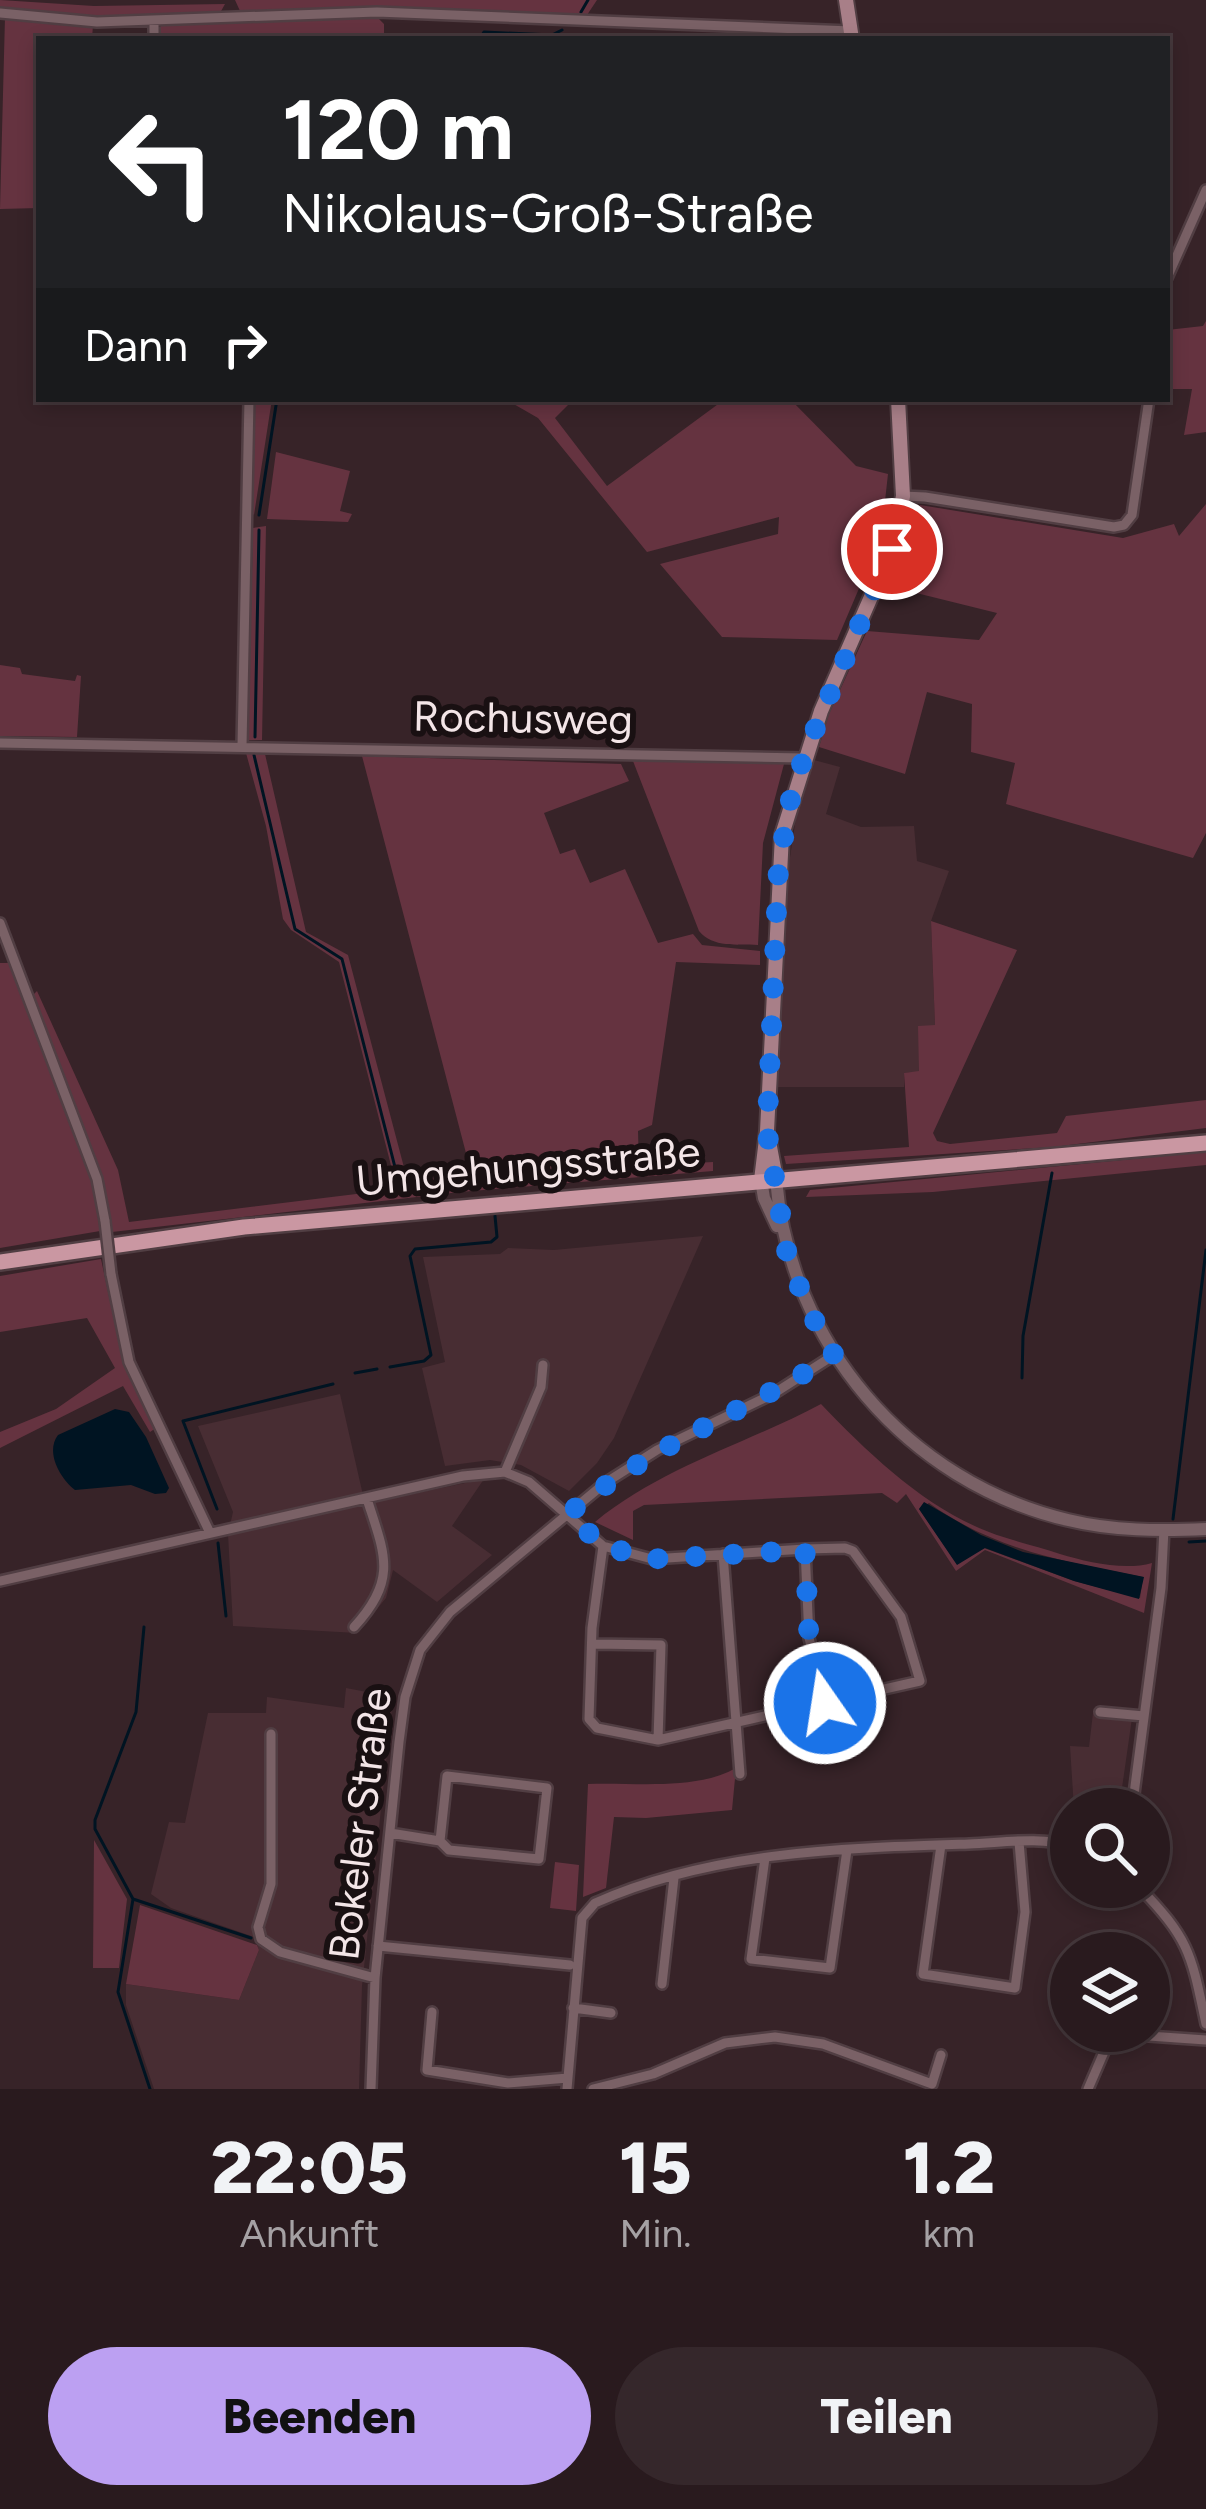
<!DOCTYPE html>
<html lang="de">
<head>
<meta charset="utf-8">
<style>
	body { margin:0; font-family:Figtree,sans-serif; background:#35272b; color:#f1f3f6; height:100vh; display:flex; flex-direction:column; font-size:45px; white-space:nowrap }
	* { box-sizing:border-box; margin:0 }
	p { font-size:39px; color:#a5a1a4 }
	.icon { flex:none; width:66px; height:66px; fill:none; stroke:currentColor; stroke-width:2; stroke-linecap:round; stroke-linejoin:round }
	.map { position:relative; height:2089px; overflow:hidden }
	.details { display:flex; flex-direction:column; background:#291a1e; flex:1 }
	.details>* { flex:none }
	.banner { position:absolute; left:36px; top:36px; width:1134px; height:366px; border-radius:0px; box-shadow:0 6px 18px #0003,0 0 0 3px #45383c; background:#202124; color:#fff; overflow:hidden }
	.fabs { position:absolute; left:1050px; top:1788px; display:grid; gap:24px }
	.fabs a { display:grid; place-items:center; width:120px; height:120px; border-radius:50%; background:#291a1e; box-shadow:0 6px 18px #0003,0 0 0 3px #45383c; font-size:60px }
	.pin { position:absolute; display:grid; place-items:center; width:102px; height:102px; color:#fff; margin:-51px; border:6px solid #fff; border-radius:50%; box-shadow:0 3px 12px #0007 }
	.me { position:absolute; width:132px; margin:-66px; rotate:347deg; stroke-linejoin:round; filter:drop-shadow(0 0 9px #0008) }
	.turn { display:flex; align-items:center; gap:42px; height:252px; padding:0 48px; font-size:54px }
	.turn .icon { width:156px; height:156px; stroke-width:2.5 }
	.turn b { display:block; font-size:84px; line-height:102px }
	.then { display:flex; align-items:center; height:114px; padding:0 48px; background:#0003; gap:24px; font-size:45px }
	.eta { display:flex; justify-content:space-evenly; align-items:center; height:204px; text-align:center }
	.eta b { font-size:72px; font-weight:800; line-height:84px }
	.button { display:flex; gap:24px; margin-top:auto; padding:24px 48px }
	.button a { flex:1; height:138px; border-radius:72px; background:#bca0f2; color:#111; font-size:48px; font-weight:800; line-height:138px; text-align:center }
	.button a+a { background:#35272b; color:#f1f3f6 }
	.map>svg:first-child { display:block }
	.built { fill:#482d33 }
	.green { fill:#653340; fill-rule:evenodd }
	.water { fill:#001422 }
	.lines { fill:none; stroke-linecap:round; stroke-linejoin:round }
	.stream { stroke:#001422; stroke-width:3 }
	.minor-casing { stroke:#513e43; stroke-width:14 }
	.tertiary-casing { stroke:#513e43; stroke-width:16 }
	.secondary-casing { stroke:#513e43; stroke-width:18 }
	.primary-casing { stroke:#513e43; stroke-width:20 }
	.minor { stroke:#7a6166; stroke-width:9 }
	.tertiary { stroke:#7a6166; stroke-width:12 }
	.secondary { stroke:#a87f88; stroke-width:14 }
	.primary { stroke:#ca97a2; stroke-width:15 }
	.minor-bridge-casing { stroke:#513e43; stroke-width:14; stroke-linecap:butt }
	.minor-bridge { stroke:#7a6166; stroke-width:9 }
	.route { stroke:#1a73e8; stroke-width:21; stroke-dasharray:0 37.8 }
	.labels { text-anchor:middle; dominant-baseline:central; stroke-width:12; stroke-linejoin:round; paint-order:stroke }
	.street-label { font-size:42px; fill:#f3e5e7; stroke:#191012 }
</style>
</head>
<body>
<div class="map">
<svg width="1206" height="2089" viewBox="0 0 1206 2089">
	<rect width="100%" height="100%" fill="#372328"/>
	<path class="built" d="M814,760l26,7 -14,47 35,13 53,-1 3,35 32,10 -18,50 4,104 -16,47 -15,1v14h-128l11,-210 10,-66z
		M703,1236l-89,202 -17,25 -28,28 -48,-26 -31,-5 -45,6 -23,-98 23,-6 -22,-105 77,-3 8,-6 46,2z
		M340,1394l25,110 119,-25 -32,47 40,29 -55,47 -44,-32 -7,28 -29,35 -124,-7 -5,-92 5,-22 -35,-86z
		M346,1688l47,9 -31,289 -3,103h-205l-28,-84v-21l113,16 20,-50 -5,-13 -83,-29 -20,-14 18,-72 16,1 23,-110h58l1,-16 77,11z
		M1093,1713l39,5 -13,91h-45l-4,-63 19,1z"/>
	<path class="green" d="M0,0l94,6 131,-2 -5,9 -123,5 -97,-9z
		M235,0h362l-10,15 -183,-8 -164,4z
		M319,16l58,1 7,7v15h-225v-11l6,-6z
		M5,17l88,8 -1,14h-53v169l-39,1z
		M1206,321v111l-22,3 8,-46h-25v-59l36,-4z
		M254,399h18l-18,116 -2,-2z
		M505,399h69l-19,19 52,68 118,-87h65l66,67 32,8 -7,63 -44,103 -115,-3 -62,-73 118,-30 1,-17 -132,35 -109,-134z
		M276,452l74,19 -10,40 12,3 -4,8 -81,-3z
		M1206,504v329l-13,25 -187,-54 9,-41 -44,-11 1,-48 -45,-12 -22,82 -86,-27 10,-33 38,-83 112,9 18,-27 -109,-27 32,-81 203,33 51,-14 5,12z
		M266,526l-4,214h-14l5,-212z
		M0,665l20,3 2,6 53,7 2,-6 4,1 -4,61 -77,-1z
		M246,753l19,1 41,178 42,23 58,220 7,5 59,-4 -110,-420 259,8 8,17 -85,32 16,41 15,-5 15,34 35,-14 33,74 35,-9 9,11 58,6v14l-84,-3 -24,163 -14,6 1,35 74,-4v9l-253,21 -348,40 -9,-54 -70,-183 4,-4 81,179 11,52 268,-33 -58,-227 -48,-32 -8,-11 -17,-93z
		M633,761l151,3 -21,79 -5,102c-21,-1 -45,3 -59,-14z
		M931,921l86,29 -84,183 4,8 13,3 107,-11 9,-17 140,-16v28l-153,19 -267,17 -2,-8 125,-9 -5,-74 15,-2 -1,-45 17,-1z
		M0,963h9l83,217 8,51 -100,17z
		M1206,1152v13l-273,27 -127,5 4,-7z
		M101,1259l22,103 33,66 -6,4 -27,-46 -123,62v-16l56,-23 59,-41 -28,-50 -87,14v-56z
		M821,1404c48,50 103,103 168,128 23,9 48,14 71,22 27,8 64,17 92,9l-8,50 -159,-63 -29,21 -50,-77 -9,9 -15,-10 -238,12 -11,6v29l-38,-18c67,-55 151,-78 226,-118zM929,1503c65,47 137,59 214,74l-3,21 -66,-17 -90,-33 -27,16 -38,-55z
		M736,1768l-4,42 -86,8 -32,-1 -8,71 -23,9 5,-113c45,-2 108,7 148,-16z
		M94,1840l33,59 -8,69h-26z
		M555,1862l24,3 -3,46 -26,-3z
		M140,1905l117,40 2,5 -20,50 -113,-16z"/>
	<path class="water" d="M115,1409l14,3 17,25 23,51 -3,5 -11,1 -24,-9 -56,5c-15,-12 -30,-38 -17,-55z
		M924,1502l57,33 42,17 121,25 -5,22 -65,-18 -89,-33 -28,17 -38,-56z"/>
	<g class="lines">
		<path class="stream" d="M581,12l7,-12
			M480,39l4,-7 68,3 10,-5
			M259,515l18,-116
			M255,737l4,-207
			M254,755l41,174 47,30 56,220 11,5 79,-4 1,7
			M390,1367l34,-6 7,-6 -21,-99 5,-7 76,-7 6,-5 -2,-21
			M355,1373l22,-4
			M1022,1378l1,-42 29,-163
			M217,1509l-34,-88 150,-37
			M1173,1519l33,-269
			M1189,1542l17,-1
			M218,1543l8,73
			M144,1627l-8,85 -41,108v9l38,70 -15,93 32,97
			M133,1899l118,39"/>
		<defs>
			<path id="minor" d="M0,13l97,9 280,-10 474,19
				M154,20v19
				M1167,278l39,-88
				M903,496l22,1 189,30 10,-2 8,-10 17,-116
				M0,743l803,15
				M242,746l7,-347
				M0,923l97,256 8,42
				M111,1274l18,88 81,171
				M505,1472l36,-85 2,-22
				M805,1549l4,89 16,65
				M723,1554l17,220
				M0,1581l463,-105 42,-4 24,10 74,64 49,13 153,-10 40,-1 8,3 48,66 19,64 -262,59 -61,-12 -8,-9 3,-91 11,-82
				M354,1627c44,-48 31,-72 13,-128
				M594,1644l67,1 -3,95
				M1100,1712l44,4
				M271,1734v150l-13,43 3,12 19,13 95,26
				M1132,1809l29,-221 3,-59
				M390,1833l50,8 7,-65 100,12 -8,71 -90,-9 -9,-9
				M941,1845l-18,129 92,14 10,-76 -6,-70
				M765,1858l-14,101 79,9 17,-118
				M1139,1887c51,53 52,66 67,137
				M378,1946l192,19
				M662,1984l12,-106
				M573,2008l38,5
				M432,2012l-5,58 81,13 60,-5
				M932,2084l9,-29
				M371,2089l4,-111 24,-236 6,-45 15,-47 30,-38 155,-129 52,-33 116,-56 61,-39
				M567,2089l15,-171 13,-15c116,-52 250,-55 374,-59 32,-1 71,-8 102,2
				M593,2089l60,-15 72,-31 50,-6 48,7 109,40
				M1088,2089l22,-51 10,-4 86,6"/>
			<path id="tertiary" d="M776,1179c13,163 131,303 292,341 45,11 92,11 138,9
				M761,1180l3,18 13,28"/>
			<path id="secondary" d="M846,0l6,39
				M768,1136l8,43
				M761,1180l6,-49 15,-296 39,-124 71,-162 11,-53 -5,-97"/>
			<path id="primary" d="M0,1262l244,-35 962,-84"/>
		</defs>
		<use href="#minor" class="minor-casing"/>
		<use href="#tertiary" class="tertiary-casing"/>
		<use href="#secondary" class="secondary-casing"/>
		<use href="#primary" class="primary-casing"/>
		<use href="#minor" class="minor"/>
		<use href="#tertiary" class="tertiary"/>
		<use href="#secondary" class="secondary"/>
		<use href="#primary" class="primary"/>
		<defs>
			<path id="minor-bridge" d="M105,1221l6,53"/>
		</defs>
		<use href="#minor-bridge" class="minor-bridge-casing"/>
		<use href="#minor-bridge" class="minor-bridge"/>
	</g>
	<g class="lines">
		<path class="route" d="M825,1703l-16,-65 -4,-88 -153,9 -49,-13 -35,-32c84,-70 176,-101 266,-159l-27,-48 -20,-54 -20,-122 11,-255 10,-68 17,-55 87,-204"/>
	</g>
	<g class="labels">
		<g class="street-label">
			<text transform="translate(523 718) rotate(1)">Rochusweg</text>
			<text transform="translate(528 1166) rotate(-5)">Umgehungsstraße</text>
			<text transform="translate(360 1824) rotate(-83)">Bokeler Straße</text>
		</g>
	</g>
</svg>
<div class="fabs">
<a><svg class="icon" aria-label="search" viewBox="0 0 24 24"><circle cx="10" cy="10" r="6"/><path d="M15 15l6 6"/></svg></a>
<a><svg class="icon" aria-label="layers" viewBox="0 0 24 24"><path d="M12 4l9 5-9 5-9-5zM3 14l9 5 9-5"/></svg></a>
</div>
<div class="pin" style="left:892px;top:549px;background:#d93025"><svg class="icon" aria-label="arrive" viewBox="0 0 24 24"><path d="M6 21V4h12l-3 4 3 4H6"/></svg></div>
<svg class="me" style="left:825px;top:1703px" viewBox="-20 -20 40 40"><circle r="17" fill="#1a73e8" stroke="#fff" stroke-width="3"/><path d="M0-11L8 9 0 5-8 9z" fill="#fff"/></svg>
<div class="banner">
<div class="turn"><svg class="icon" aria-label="left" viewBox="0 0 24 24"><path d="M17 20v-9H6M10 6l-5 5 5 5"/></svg><div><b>120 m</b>Nikolaus-Groß-Straße</div></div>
<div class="then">Dann<svg class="icon" aria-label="right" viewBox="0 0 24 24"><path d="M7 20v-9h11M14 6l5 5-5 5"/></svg></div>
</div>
</div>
<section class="details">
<div class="eta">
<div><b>22:05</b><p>Ankunft</p></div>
<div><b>15</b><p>Min.</p></div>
<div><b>1.2</b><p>km</p></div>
</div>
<div class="button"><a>Beenden</a><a>Teilen</a></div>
</section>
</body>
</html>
